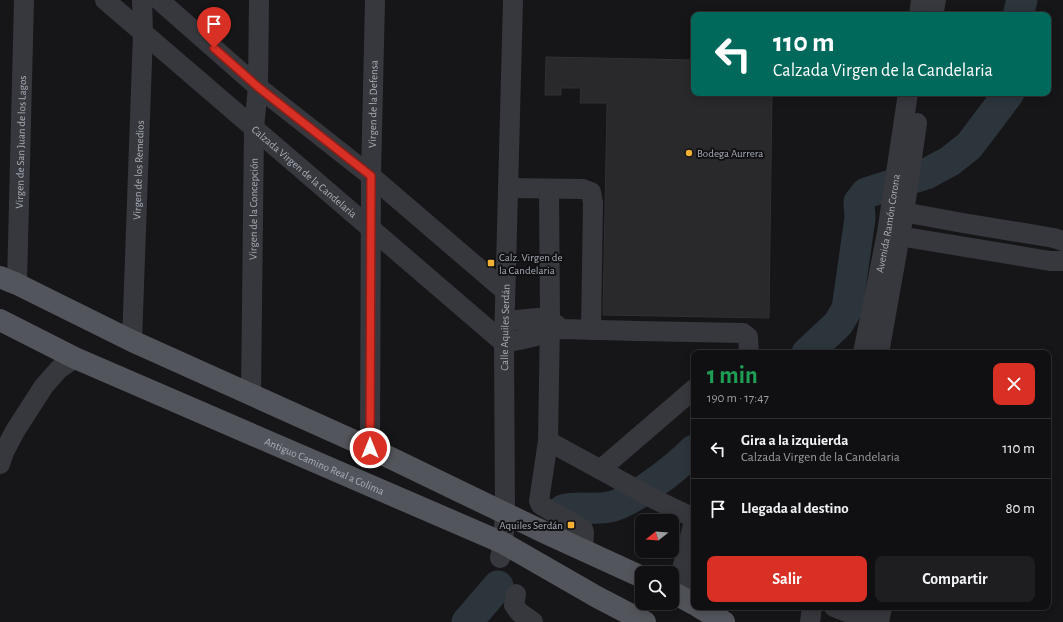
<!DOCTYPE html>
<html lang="es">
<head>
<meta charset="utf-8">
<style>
	body { margin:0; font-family:"Alegreya Sans",sans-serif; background:#1e1e20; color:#f1f3f6; height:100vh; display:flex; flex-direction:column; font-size:15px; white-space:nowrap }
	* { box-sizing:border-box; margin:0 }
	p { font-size:13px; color:#9c9d9f }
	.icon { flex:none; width:22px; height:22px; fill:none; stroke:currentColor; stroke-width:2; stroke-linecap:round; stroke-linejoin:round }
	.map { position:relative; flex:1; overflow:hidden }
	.sheet { position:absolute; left:691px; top:350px; width:360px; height:260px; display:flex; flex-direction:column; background:#101012; border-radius:8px; box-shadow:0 2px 10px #0003,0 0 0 1px #303032 }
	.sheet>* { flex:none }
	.hud { position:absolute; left:691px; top:12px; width:360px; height:84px; border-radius:8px; box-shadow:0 2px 10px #0003,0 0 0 1px #303032; background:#00695c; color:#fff; overflow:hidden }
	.needle { width:26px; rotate:253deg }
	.buttons { position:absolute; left:635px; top:514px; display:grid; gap:8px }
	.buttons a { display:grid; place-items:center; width:44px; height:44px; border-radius:8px; background:#101012; box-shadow:0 2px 10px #0003,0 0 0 1px #303032; font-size:20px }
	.pin { position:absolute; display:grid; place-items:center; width:34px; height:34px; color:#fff; margin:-41px -17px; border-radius:50% 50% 50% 0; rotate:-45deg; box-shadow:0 0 4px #0007 }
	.pin .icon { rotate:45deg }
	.me { position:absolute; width:44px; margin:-22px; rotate:0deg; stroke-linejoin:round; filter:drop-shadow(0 0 3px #0008) }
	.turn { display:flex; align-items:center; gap:14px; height:84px; padding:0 16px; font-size:18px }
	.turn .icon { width:52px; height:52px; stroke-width:2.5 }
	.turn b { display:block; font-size:28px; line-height:34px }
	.round { display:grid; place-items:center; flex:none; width:42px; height:42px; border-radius:8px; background:#1e1e20 }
	.overview { display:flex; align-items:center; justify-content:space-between; height:68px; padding:0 16px }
	h1 { font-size:24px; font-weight:700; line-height:30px; color:#1e9e55 }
	.primary-button { display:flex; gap:8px; margin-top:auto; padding:8px 16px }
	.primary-button a { flex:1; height:46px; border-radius:8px; background:#d93025; color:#fff; font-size:16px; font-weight:700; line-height:46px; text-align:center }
	.primary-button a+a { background:#1e1e20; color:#f1f3f6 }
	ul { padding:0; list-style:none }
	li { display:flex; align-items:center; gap:12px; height:60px; padding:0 16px; border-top:1px solid #303032 }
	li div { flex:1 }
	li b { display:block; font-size:15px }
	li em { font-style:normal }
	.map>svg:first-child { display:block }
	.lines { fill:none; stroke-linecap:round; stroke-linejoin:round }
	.river { stroke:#2c353c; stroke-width:31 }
	.building { fill:#29292c; stroke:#303034 }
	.minor { stroke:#37383d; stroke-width:20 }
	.major { stroke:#53555c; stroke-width:22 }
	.route-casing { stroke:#8d1f18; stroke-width:10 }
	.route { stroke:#d93025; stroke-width:7 }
	.poi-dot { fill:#f2b134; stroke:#111113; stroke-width:1.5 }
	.labels { text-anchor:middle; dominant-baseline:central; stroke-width:4; stroke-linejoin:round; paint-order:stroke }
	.street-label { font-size:11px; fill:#a8adb8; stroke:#111113 }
	.poi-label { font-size:11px; fill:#a8adb8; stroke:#111113; text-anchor:start }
</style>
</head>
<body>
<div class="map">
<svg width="1063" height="622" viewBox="0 0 1063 622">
	<rect width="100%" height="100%" fill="#161618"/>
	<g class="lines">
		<path class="river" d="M1018,15l4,-15
			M807,353l31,-29 9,-15 13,-91 -1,-16 7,-9 60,-19 24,-13 19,-15 40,-53
			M563,510c15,-4 31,0 46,-3 23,-4 68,-40 85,-57
			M467,622l31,-36"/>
	</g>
	<path class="building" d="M546,57l148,3v33h78l-3,225 -166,-3 4,-212h-27l1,-15h-20v7h-16z"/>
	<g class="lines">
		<g class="minor">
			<path id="s1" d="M105,0l399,343 29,-6 28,-8 76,2 106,2 5,4 1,16"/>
			<path d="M159,0l99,87 113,89 134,115"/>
			<path d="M919,15l2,-15"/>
			<path d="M933,15l3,-15"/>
			<path d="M508,188l75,1 8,3 2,11 -2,127"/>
			<path d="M549,189l1,131 -2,121 -9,60 2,4 5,3 37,21 1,4 -1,17"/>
			<path d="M892,210l71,13 91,15 9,3"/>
			<path d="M887,234l163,27h13"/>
			<path id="s2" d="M17,284l7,-284"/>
			<path d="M505,321l32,-3 13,2 9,7"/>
			<path id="s3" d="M132,341l11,-308 -1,-33"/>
			<path id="s4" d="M863,353l24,-120 21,-140"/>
			<path d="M879,353l25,-140 13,-90"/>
			<path id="s5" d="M251,395l3,-267 4,-41 1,-87"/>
			<path d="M548,441l108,59 38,18"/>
			<path id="s6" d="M370,448l1,-272 4,-176"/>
			<path d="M0,464l4,-12 11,-21 29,-45 15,-17 16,-11"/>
			<path d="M601,469l93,-80"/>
			<path id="s7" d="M500,558l3,-15 2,-30 -1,-170 9,-343"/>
			<path d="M516,594l-2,11 5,7 14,10"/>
			<path d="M684,599l-2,-30 12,-48"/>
			<path d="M834,607l38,15"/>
			<path d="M810,622l2,-15"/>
			<path d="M879,622l3,-15"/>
		</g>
		<g class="major">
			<path d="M0,277l17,7 115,57 238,107 178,86 94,43"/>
			<path id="s8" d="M0,320l75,38 428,185 94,54 48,25"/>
			<path d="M672,592l22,12"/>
			<path d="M699,607l25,15"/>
		</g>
	</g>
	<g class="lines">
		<defs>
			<path id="route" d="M214,48l44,39 113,89 -1,272"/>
		</defs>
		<use href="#route" class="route-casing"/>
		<use href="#route" class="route"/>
	</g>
	<g class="poi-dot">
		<circle cx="689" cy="153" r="4"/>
		<rect x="487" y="259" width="8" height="8" rx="2"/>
		<rect x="567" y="521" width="8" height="8" rx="2"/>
	</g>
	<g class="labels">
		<g class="street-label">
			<text stroke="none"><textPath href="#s6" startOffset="344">Virgen de la Defensa</textPath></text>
			<text stroke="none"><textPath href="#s2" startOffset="142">Virgen de San Juan de los Lagos</textPath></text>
			<text stroke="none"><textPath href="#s3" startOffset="171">Virgen de los Remedios</textPath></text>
			<text stroke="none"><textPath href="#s1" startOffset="263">Calzada Virgen de la Candelaria</textPath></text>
			<text stroke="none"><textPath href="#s5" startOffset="186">Virgen de la Concepción</textPath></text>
			<text stroke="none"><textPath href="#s4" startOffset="132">Avenida Ramón Corona</textPath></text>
			<text stroke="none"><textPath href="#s7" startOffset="231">Calle Aquiles Serdán</textPath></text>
			<text stroke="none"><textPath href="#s8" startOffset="356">Antiguo Camino Real a Colima</textPath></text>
		</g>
		<g class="poi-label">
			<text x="697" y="153">Bodega Aurrera</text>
			<text x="499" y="257">Calz. Virgen de<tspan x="499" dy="13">la Candelaria</tspan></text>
			<text x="563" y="525" text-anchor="end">Aquiles Serdán</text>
		</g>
	</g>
</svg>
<div class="buttons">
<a><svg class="needle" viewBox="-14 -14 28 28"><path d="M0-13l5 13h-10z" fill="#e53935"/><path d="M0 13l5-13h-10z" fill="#9c9d9f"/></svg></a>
<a><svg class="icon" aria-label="search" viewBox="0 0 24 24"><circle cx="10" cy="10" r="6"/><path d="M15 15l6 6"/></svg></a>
</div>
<div class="pin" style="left:214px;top:48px;background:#d93025"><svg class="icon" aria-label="arrive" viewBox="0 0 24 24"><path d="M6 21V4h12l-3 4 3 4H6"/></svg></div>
<svg class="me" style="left:370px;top:448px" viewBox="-20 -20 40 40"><circle r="17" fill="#d93025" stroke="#fff" stroke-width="3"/><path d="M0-11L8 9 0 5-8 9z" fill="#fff"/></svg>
<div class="hud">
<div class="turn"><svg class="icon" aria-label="left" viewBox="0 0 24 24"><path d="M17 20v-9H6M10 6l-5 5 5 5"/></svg><div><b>110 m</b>Calzada Virgen de la Candelaria</div></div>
</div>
<section class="sheet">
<div class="overview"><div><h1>1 min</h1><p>190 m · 17:47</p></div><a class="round" style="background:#d93025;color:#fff"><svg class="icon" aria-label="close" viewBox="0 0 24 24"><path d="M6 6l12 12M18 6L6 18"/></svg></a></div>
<ul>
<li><svg class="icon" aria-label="left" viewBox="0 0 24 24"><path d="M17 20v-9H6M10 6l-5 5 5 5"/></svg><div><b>Gira a la izquierda</b><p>Calzada Virgen de la Candelaria</p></div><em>110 m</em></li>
<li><svg class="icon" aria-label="arrive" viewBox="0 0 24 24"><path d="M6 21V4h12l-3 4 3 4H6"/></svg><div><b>Llegada al destino</b></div><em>80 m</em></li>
</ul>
<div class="primary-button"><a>Salir</a><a>Compartir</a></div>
</section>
</div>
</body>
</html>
